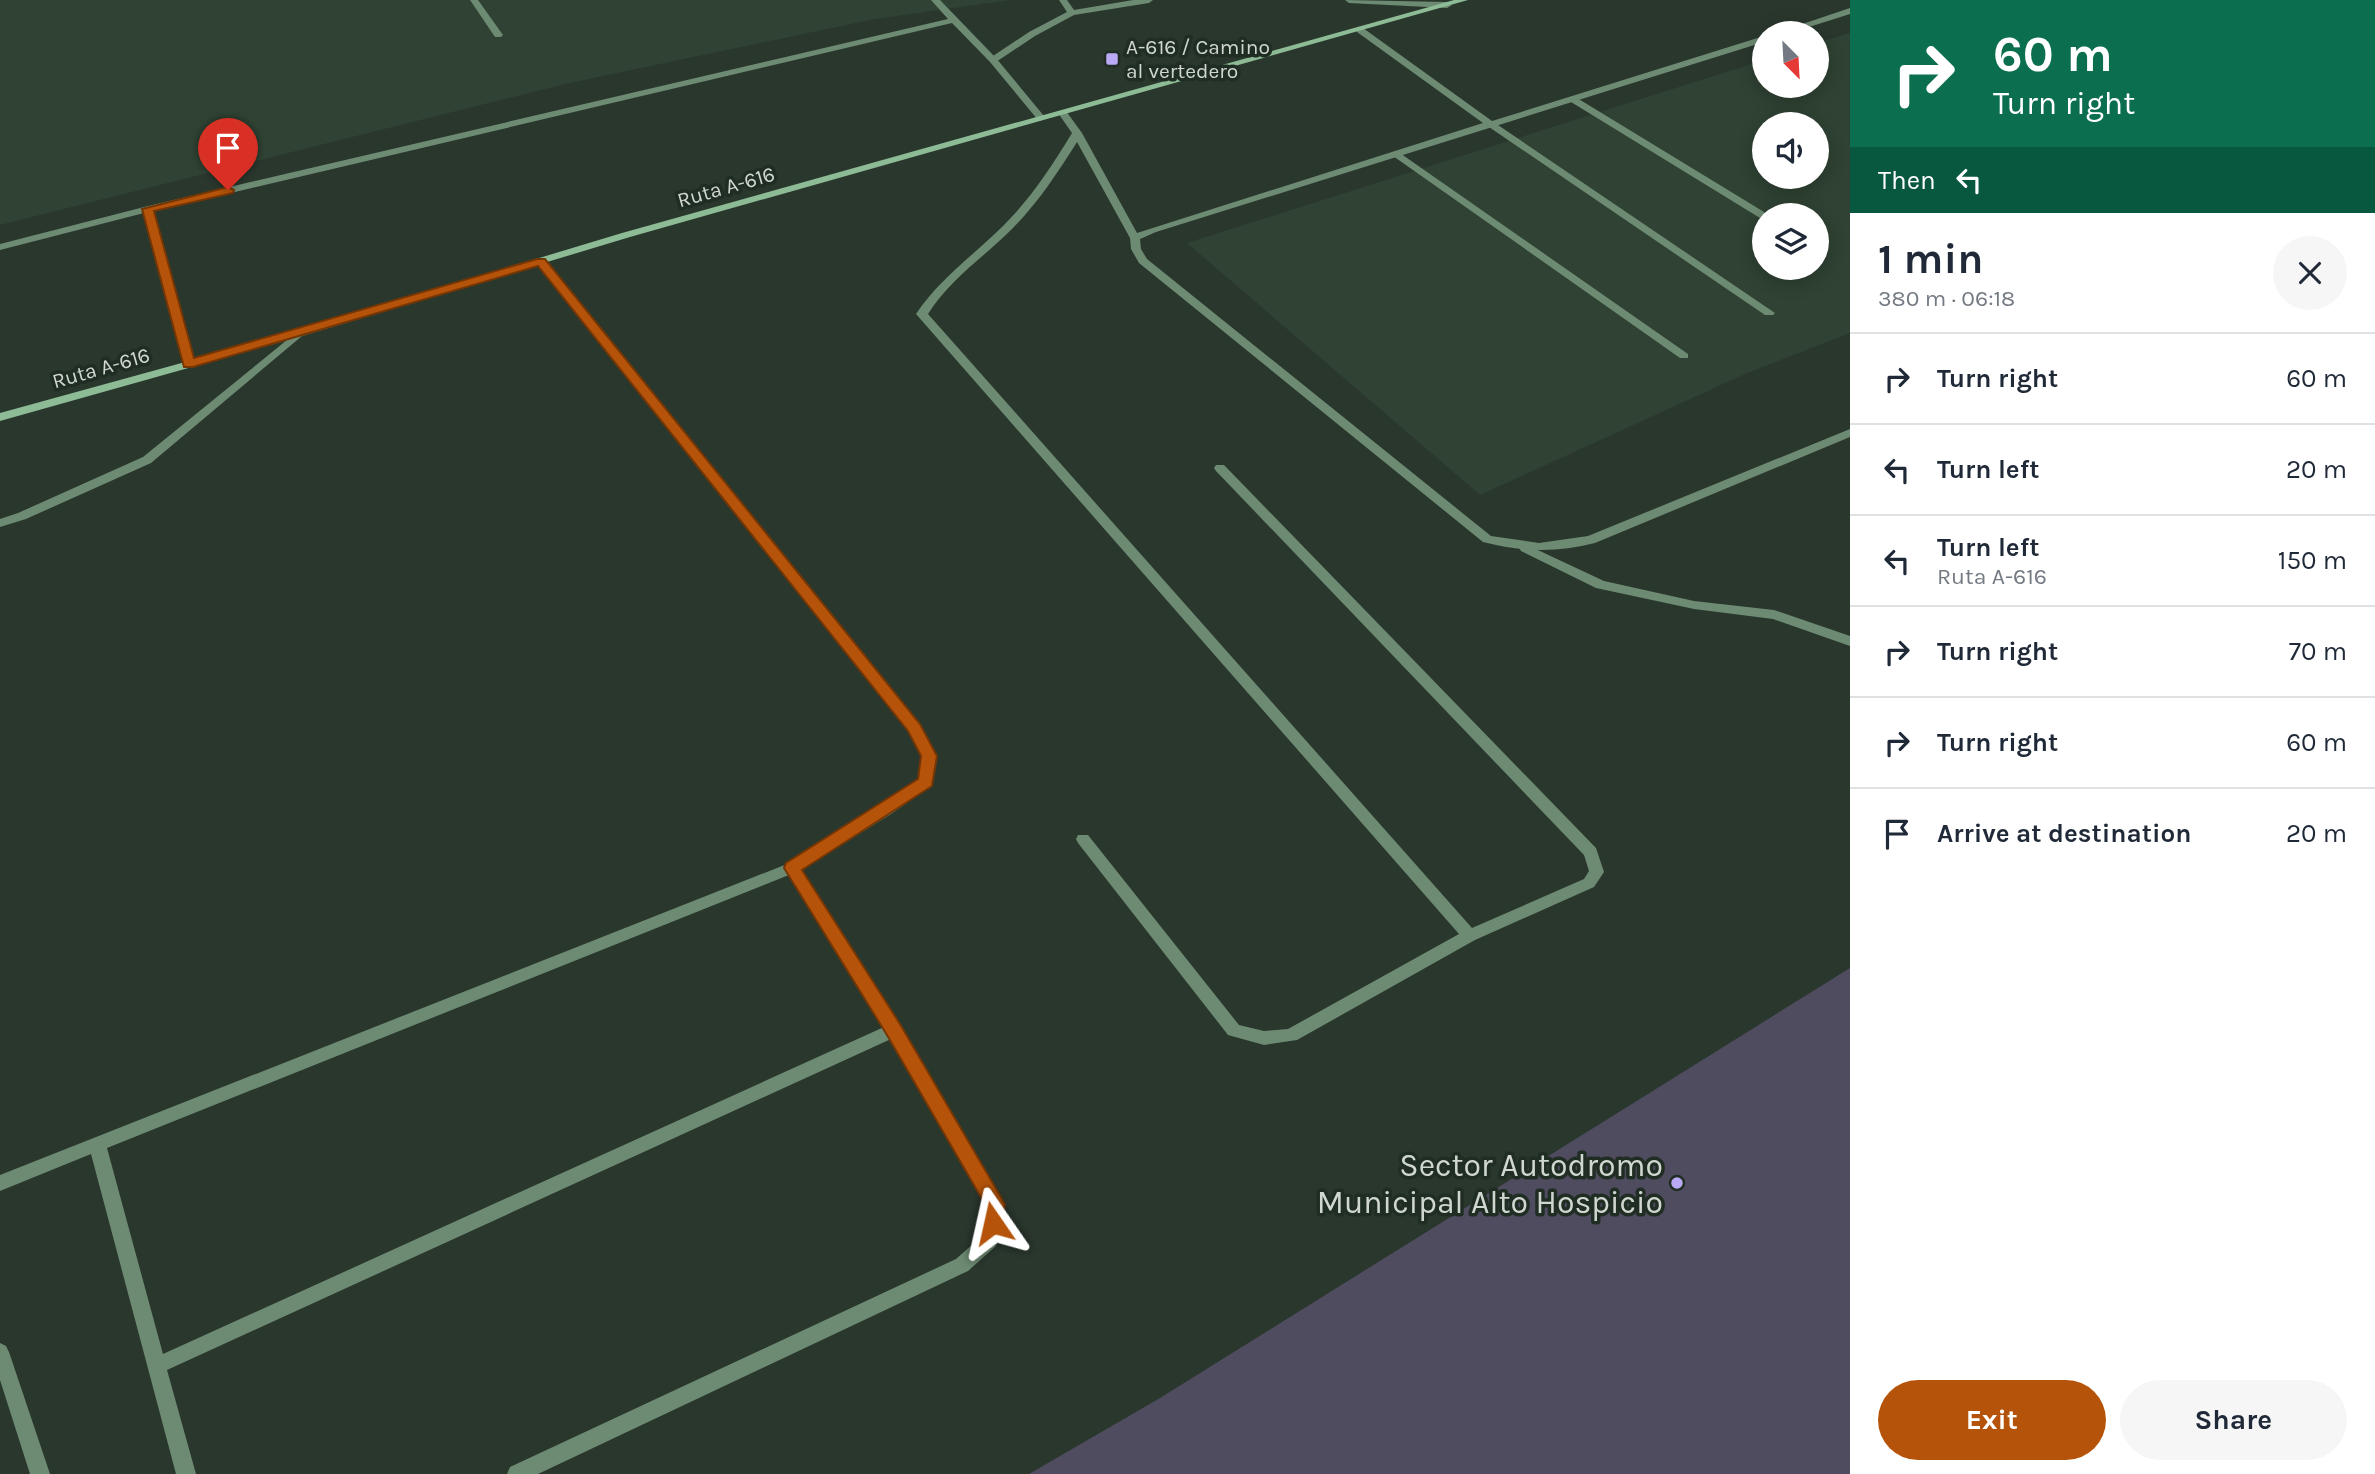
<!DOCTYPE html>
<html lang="en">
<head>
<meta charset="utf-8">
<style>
	body { margin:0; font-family:Karla,sans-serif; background:#f6f6f7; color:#1f2937; height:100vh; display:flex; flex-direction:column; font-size:26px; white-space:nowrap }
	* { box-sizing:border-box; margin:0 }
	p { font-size:23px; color:#747a83 }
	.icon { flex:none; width:38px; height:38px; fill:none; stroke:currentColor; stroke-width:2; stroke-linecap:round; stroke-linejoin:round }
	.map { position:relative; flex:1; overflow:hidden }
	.details { display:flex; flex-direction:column; background:#fff; width:525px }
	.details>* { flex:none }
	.guide { background:#0b6e4f; color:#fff; overflow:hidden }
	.needle { width:46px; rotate:156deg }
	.buttons { position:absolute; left:1752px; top:21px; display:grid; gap:14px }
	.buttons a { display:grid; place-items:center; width:77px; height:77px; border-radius:50%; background:#fff; box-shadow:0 4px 18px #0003; font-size:35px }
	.pin { position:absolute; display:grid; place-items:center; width:60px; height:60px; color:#fff; margin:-72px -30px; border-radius:50% 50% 50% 0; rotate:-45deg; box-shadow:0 0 7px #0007 }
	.pin .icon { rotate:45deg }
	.me { position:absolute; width:77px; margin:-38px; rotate:349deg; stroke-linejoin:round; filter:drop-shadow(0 0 5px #0008) }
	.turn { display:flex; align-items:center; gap:24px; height:147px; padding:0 28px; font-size:32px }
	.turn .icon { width:91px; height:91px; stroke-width:2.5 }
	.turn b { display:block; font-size:49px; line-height:60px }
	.then { display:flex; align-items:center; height:66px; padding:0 28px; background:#0003; gap:14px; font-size:26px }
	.round { display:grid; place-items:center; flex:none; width:74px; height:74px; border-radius:37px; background:#f6f6f7 }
	.summary { display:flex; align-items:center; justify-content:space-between; height:119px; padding:0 28px }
	h1 { font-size:42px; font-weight:700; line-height:52px }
	.primary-button { display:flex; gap:14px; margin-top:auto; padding:14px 28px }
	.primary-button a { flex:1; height:80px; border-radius:42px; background:#b45309; color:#fff; font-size:28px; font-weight:700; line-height:80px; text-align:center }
	.primary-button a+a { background:#f6f6f7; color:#1f2937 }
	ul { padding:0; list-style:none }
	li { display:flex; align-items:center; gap:21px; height:91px; padding:0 28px; border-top:2px solid #e0e1e3 }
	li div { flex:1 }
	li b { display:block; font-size:26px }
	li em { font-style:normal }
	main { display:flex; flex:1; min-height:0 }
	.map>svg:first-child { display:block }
	.built { fill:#2f4233; fill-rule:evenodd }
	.green { fill:#4f4c60 }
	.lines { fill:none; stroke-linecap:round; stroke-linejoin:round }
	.lane { fill:#6d8a72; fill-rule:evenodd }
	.street { fill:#6d8a72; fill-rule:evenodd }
	.secondary { fill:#8cbb95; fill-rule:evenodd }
	.route { fill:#b45309; stroke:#753606; stroke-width:2 }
	.poi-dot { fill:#baaaf6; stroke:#202d23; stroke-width:2.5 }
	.labels { text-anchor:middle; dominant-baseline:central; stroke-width:7; stroke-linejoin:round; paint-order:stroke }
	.far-poi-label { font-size:21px; fill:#d0d7d1; stroke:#202d23; text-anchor:start }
	.far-street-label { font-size:21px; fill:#d0d7d1; stroke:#202d23 }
	.near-poi-label { font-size:32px; fill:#d0d7d1; stroke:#202d23; text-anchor:end }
</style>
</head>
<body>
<main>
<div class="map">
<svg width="1850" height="1474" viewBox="0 0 1850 1474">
	<rect width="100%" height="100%" fill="#2a372d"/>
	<path class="built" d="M0,0h1011l-136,19 -310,65 -565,141z
		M1850,33v300l-105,41 -265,121 -293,-252 577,-183v26h52l1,-43zM1764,124h52v53h-52zM1764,215h52v53h-52z"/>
	<path class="green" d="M1850,968v506h-821l131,-76z"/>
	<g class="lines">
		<path class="lane" d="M470,0h8l25,35 -2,2h-6z
			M1059,0h8l7,10 59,-10h20l-4,3 -75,12 -39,21 -39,26h-6v-4l39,-26 38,-20z
			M1345,0l102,2 5,3 -5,3 -98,-5z
			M1571,98h6l192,117h-5v4l-4,-1 -189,-116z
			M1492,122l3,1 280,190 -2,2h-8l-276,-188 -2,-2z
			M1397,151l291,203v4h-8l-287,-202 -1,-2z
			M1525,544l79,37 90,20 80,9 76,26v10l-77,-27 -79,-10 -98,-21 -75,-37 -2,-3 2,-3z"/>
		<path class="street" d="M931,0h9l56,58 48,58v4h-6l-48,-58 -38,-39 -798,188 41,153 -6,3 -6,-3 -39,-151 -144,37v-6l148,-38 800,-187z
			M1850,8v6l-60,19h-14z
			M1357,28h6l129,93 272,-85v6l-608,190 -16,7 1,10 6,10 344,277 48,7 49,-7 262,-107v8l-255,106c-38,10 -74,9 -112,-1l-344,-279 -8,-14 -1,-11 -53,-96c-19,30 -39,61 -65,87 -29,29 -62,50 -84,85l544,614 112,-49 5,-8 -5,-16 -368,-384 -2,-3 2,-3h8l372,383 8,24 -10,15 -119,53 -178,100 -33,5 -36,-10 -150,-192 -2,-4 2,-4h10l151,190 25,6 24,-2 171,-95 -543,-620c24,-36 58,-59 88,-89 27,-27 48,-59 68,-92l-14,-20 2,-2h6l16,22 55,100 346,-110 -126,-91z
			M541,259l4,1 375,464 16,32 -5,30 -40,28 -90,56 99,155 101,175c5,11 0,34 -5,46l-28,25 -430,203h-31l3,-7 446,-208 26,-23 4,-30 -95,-167 -724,331 29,104h-20l-85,-320 -91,37v-16l787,-311 94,-58 38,-27 3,-23 -13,-25 -372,-467 -1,-2zM789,875l95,152 -721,327 -56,-206z
			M298,331l6,3 -2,2 -151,127 -125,56 -26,8v-8l18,-6 125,-56z
			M0,1343l6,3 3,6 41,122h-20l-30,-94z"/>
		<path class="secondary" d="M1454,0h14l-838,237 -328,99 -302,85v-8l294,-81 328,-99z"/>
	</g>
	<path class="route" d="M228,187l6,3 -1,3 -79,18 40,147 343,-99h8l375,465 17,32 -5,30 -130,84 98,154 102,175 3,6 -5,24 -7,2 -7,-2 -3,-6 3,-17 -99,-171 -103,-167 2,-5 132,-84 3,-23 -13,-25 -370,-465 -345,101h-9l-42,-158z"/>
	<g class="poi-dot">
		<rect x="1105" y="52" width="14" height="14" rx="3.5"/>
		<circle cx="1677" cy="1183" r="7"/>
	</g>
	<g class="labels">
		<g class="far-poi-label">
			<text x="1126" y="47">A-616 / Camino<tspan x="1126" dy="24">al vertedero</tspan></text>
		</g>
		<g class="far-street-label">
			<text transform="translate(726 187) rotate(-16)">Ruta A-616</text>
			<text transform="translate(101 368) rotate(-16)">Ruta A-616</text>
		</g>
		<g class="near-poi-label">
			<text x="1663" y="1165">Sector Autodromo<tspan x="1663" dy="37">Municipal Alto Hospicio</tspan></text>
		</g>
	</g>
</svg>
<div class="buttons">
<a><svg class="needle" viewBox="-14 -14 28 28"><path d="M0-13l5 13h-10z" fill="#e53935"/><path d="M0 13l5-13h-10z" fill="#747a83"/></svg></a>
<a><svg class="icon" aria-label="sound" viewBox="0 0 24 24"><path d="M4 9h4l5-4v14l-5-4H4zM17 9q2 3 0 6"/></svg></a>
<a><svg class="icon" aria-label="layers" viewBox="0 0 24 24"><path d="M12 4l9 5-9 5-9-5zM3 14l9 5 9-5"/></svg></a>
</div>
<div class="pin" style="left:228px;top:190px;background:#d93025"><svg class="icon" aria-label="arrive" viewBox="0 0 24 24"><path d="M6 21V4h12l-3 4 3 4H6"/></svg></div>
<svg class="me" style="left:993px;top:1223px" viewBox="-20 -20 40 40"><path d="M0-17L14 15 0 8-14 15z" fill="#b45309" stroke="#fff" stroke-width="4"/></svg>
</div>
<section class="details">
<div class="guide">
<div class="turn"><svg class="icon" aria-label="right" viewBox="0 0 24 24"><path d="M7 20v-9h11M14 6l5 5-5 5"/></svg><div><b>60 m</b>Turn right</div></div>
<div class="then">Then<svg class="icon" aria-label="left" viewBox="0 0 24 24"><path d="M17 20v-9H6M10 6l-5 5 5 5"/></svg></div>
</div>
<div class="summary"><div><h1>1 min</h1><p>380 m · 06:18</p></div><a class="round"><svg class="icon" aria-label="close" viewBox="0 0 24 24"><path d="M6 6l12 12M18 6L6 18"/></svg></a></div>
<ul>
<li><svg class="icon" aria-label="right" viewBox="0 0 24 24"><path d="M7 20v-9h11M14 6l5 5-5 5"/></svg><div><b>Turn right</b></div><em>60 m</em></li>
<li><svg class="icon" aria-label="left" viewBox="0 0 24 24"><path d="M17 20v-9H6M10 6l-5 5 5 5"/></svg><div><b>Turn left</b></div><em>20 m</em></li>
<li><svg class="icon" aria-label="left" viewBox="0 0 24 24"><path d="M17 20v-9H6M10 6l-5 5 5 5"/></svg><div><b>Turn left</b><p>Ruta A-616</p></div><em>150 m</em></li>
<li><svg class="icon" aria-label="right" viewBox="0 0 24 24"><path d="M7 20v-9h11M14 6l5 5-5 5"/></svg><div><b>Turn right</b></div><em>70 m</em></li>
<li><svg class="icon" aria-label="right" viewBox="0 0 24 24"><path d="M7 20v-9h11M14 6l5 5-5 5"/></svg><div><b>Turn right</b></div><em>60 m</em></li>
<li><svg class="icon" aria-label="arrive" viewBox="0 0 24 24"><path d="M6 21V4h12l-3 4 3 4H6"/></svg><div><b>Arrive at destination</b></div><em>20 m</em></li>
</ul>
<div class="primary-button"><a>Exit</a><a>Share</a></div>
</section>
</main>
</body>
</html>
